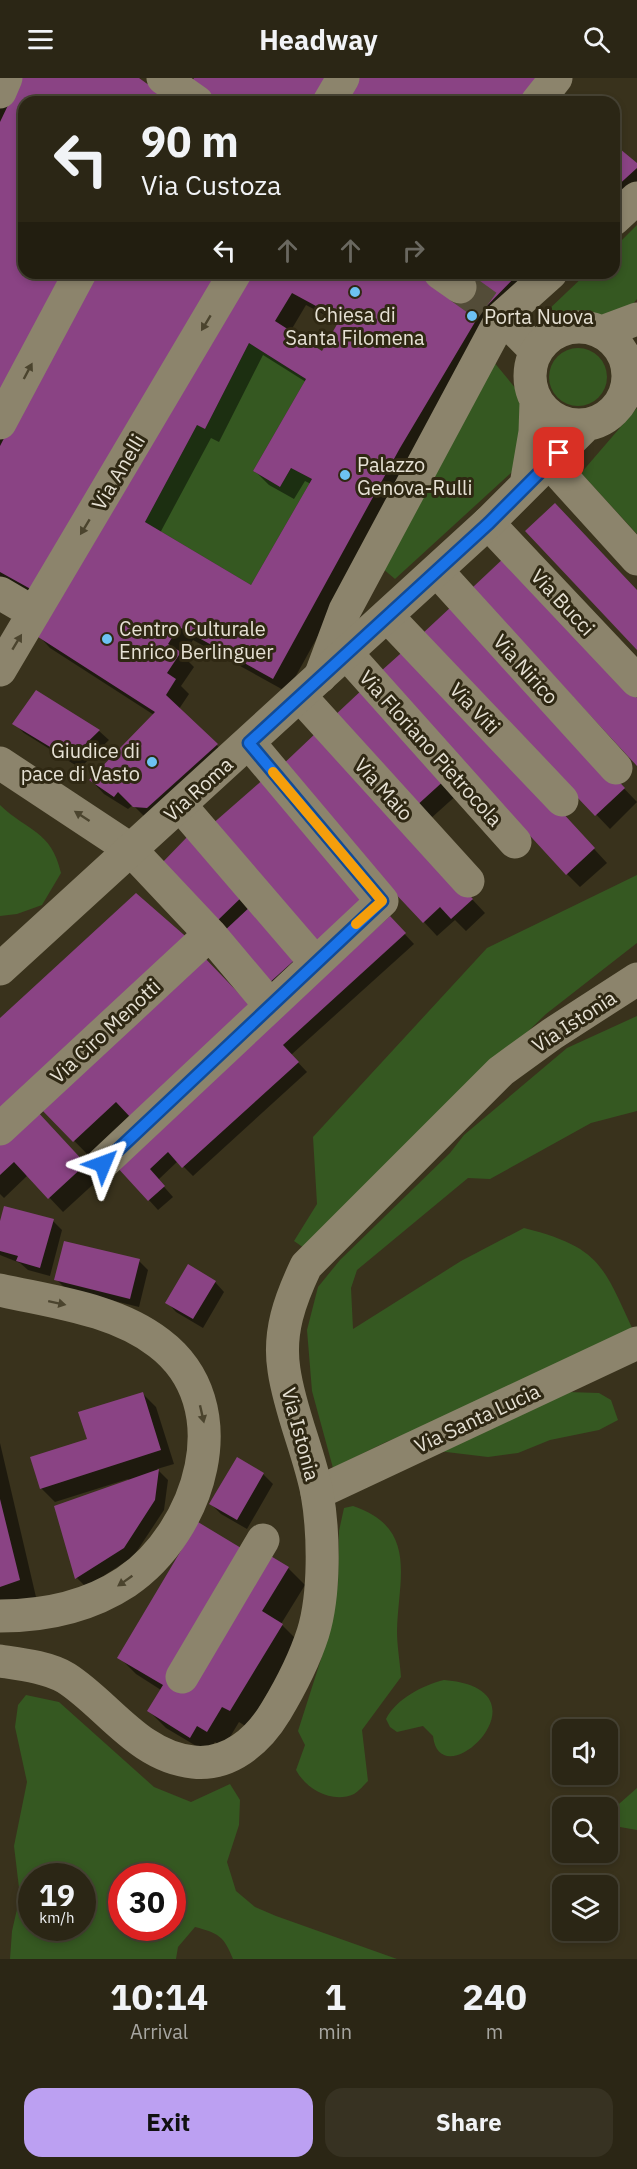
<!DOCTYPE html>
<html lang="en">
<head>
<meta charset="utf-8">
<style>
	body { margin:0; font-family:"IBM Plex Sans",sans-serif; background:#373222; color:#f1f3f6; height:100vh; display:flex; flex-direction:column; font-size:22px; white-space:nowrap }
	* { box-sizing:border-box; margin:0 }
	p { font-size:20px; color:#a6a5a0 }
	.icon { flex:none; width:33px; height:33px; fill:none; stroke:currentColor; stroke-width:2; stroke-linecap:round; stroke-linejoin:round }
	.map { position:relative; height:1881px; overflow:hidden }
	.details { display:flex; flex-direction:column; background:#2b2615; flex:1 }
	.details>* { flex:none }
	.guide { position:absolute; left:18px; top:18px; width:602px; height:183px; border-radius:18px; box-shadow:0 3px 9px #0003,0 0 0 2px #474334; background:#2b2615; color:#f1f3f6; overflow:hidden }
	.controls { position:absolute; left:552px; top:1641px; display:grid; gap:12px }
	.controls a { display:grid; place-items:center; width:66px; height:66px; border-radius:12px; background:#2b2615; box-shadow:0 3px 9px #0003,0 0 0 2px #474334; font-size:30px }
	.speed { position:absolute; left:18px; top:1785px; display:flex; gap:12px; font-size:30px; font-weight:700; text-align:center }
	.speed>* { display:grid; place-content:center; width:78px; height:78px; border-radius:50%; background:#2b2615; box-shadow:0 3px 9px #0003,0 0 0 2px #474334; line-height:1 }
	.speed small { font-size:15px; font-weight:400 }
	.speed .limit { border:9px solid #d22; background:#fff; color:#111 }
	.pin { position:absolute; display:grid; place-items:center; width:51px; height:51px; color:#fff; margin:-26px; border-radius:12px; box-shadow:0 3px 9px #0006 }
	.me { position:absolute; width:66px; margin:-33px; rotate:46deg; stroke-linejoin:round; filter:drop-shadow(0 0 4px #0008) }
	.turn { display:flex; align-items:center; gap:21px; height:126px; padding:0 24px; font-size:27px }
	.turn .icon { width:78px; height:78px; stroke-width:2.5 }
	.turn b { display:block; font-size:42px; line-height:51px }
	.lanes { display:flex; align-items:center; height:57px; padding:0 24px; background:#0003; justify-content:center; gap:30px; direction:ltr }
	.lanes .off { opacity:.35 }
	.eta { display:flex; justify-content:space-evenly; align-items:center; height:102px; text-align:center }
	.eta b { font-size:36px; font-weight:700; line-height:42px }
	.action { display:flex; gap:12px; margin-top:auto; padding:12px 24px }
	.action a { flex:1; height:69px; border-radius:18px; background:#bca0f2; color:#111; font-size:24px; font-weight:700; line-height:69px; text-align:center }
	.action a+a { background:#373222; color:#f1f3f6 }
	header { display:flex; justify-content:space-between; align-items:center; height:78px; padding:0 24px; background:#2b2615; font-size:27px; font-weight:700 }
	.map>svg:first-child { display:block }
	.green { fill:#355821; fill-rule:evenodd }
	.shadow { fill:#0007; fill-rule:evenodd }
	.building { fill:#8a4384; fill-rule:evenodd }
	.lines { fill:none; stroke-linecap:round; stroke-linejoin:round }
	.street-tunnel { stroke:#534c38; stroke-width:33; stroke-dasharray:33 16; stroke-linecap:butt }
	.street { stroke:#8c846c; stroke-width:33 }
	.secondary { stroke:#8c846c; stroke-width:33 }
	.oneway { fill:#4b442e }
	.route-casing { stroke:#114b97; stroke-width:15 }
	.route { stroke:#1a73e8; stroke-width:10 }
	.slow { stroke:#f59e0b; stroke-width:10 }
	.poi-dot { fill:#6dc2f3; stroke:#2f2813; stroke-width:2 }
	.labels { text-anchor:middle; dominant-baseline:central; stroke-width:6; stroke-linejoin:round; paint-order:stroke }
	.poi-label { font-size:20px; fill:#e6e1d4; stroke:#2f2813; text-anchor:start }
	.street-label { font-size:20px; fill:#e6e1d4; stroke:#2f2813 }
</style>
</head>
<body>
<header><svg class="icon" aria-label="menu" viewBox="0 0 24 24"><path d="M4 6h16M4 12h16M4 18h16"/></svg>Headway<svg class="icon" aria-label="search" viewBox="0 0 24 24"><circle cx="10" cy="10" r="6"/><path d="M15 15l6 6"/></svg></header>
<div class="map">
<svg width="637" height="1881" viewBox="0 0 637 1881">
	<rect width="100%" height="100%" fill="#39321c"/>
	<path class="green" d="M637,147v74l-18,22 -73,-9 41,-39h27v-25z
		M249,265l57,36 -53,92 27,16 11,-19 21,11 -61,106 -106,-63 52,-97 8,4z
		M549 299a29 29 0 1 1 58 0a29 29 0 1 1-58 0Z
		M493,283l33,40 -2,60 -129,118 -13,-11z
		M637,330v126l-56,-61z
		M0,727c28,27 51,25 61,68l-19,32 -25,9 -17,2z
		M637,797v68l-91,71 -242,234 -10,-7 23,-37 -4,-67 174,-189z
		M637,938v95l-46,12 -101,56 -22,-1 -111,92 -6,18 2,41 108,-68 63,-33c79,20 79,39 112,108l-124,56 -126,50 -53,26 -21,-77 -5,-61 11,-43 22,-27 110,-107 14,-18 103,-87z
		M568,1314l31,1 12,7 7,20 -19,10 -49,10 -32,13 -30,4 -50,-6z
		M353,1428c66,22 45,74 44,125 0,15 3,31 4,46l-39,53 6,51c-4,4 -9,10 -14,13 -22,10 -48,-5 -58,-24l9,-25 -7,-14 24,-75 16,-72 1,-53 5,-23z
		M444,1602c112,9 -4,121 -11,56l-10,-10 -26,6 -7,-5 -4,-8c10,-20 37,-34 58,-39z
		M26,1617l33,7 95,85 37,15 39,-18 10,16 -1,25 -12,37 9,29 19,16 21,9 121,43h-164c-9,-23 -15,-26 -38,-32l-17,20 -2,12h-166l2,-28 8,-35 -6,-50 13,-64 -12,-55 3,-22zM32,1798h50v52h-50zM122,1798h50v52h-50z
		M637,1710v42l-17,-3 -11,-9 2,-7z"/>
	<path class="shadow" d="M0,0h136l31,24h-143v171h396l47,31 -14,-31h101l-140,189 -127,230 -94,-52 -10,16 11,11 -13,19 8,8 -10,15 52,50 -83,61 -15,-15 -5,4 -24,-15 -13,-14 63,-65 -104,-67 -13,-14 -37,-56zM306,227l34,18 -17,30 -33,-21zM263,277l43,27 -51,89 14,14 25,14 11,-18 6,3 -60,103 -91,-54 51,-95 8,4z
		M614,68l23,19v35l-23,20z
		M465,544l172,180 -27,27 -186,-195z
		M422,584l185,201 -27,24 -13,-13z
		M37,614l62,39 10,9 -29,28 -56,-35 -10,-10z
		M334,640l125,75 -30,27z
		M331,670l154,165 -19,18 -11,-11 -18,16 -13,-14z
		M190,759l117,130 -29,26 -117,-127z
		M399,850l15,16 -123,111 16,17 -114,104 -15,-15 -20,19 15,17 -15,13 -40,-44 -27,-8 -48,-49 -5,5 61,65 -36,33 -35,-37 -24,23 -4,-4v-174l205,-60 62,64z
		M53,1143l9,9 -12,46 -22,-6 -8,-7 -20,-8v-29z
		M139,1183l9,9 -9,37 -73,-18 -10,-10z
		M215,1204l9,10 -21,36 -27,-16 -9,-10z
		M142,1315l14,14 18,57 -17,5 11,11 -4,30 -31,47 -47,30 -9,-9 -22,-71 74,-26 -1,-2 -73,23 -14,-14 48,-48z
		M0,1365l36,154 -36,12z
		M238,1381l25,15 10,10 -26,45 -26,-15 -10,-10z
		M245,1474l43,16 17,17 -24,39 18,18 -52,85 -8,-5 -15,25 -9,-5 -7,11 -42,-25 -17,-17 12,-21 -25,-16 -17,-17z"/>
	<path class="building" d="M21,0h118l21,15 -4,9h-132v171h43l-67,133v-284z
		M194,0h137l-15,24h-108l-20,-14z
		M354,0h190l-19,24h-185z
		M614,66l23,19v5l-23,21z
		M89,195h132l-185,319 -36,-20v-126z
		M241,195h182l37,25 -5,-25h64l-38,39 -81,136 -127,231 -94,-52 -11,17 13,8 -14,21 9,6 -10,16 52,49 -71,64 -14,-1 -15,-15 -4,5 -25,-17 66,-68 -120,-77zM292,215l48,26 -18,32 -47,-30zM249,265l57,36 -53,92 27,16 11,-19 21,11 -61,106 -106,-63 52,-97 8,4z
		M555,425l82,87v60l-112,-119z
		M506,478l131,142v68l-165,-178z
		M452,528l173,182 -30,28 -173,-182z
		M409,568l186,202 -29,27 -186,-203z
		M364,610l83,90 -33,30 -82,-90z
		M36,612l64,40 -30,29 -58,-35z
		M317,654l156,167 -22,20 -11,-12 -17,16 -145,-154z
		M266,699l104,120 -55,49 -105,-120z
		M190,756l58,57 -32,31 -57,-56z
		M136,815l55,48 -191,175v-98z
		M252,827l47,51 -32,29 -46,-51z
		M390,838l16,17 -123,112 16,17 -117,106 -14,-16 -18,17 15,17 -17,15 -32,-35z
		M201,876l50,52 -119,113 -16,-17 -43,40 -33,-34z
		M36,1032l50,54 -38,35 -34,-37 -14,13v-32z
		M4,1128l50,13 -14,49 -24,-7 2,-5 -18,-5v-30z
		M64,1163l76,18 -10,40 -76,-19z
		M188,1186l28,17 -23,38 -28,-16z
		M143,1314l18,58 -121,39 -10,-32 57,-18 -9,-27z
		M237,1379l27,16 -27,47 -28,-16z
		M159,1391l-4,31 -31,48 -49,31 -21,-73z
		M0,1421l20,81 -20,7z
		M198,1444l48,29 23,4 20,12 -27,44 21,13 -53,87 -8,-4 -15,25 -10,-6 -7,12 -43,-27 16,-26 -46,-27z"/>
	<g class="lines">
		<path class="street-tunnel" d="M460,209l42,30"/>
		<path class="street" d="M163,0l34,24
			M0,14l6,-14
			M329,24l14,-24
			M537,24l19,-24
			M614,141l23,-21
			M440,195l20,14
			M502,239l34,34
			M0,345l80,-150
			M549,384l88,97
			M488,445l149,158
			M437,493l179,197
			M0,515l34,20
			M387,538l175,184
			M347,576l168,188
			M0,592l235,-397
			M320,599l25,-67 157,-293 49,-44
			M300,618l168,185
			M0,685l130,86 80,85 59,70
			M180,727l135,157
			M0,1051l210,-195
			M103,1085l279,-262 -133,-158
			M317,1415l320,-150
			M182,1599l81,-137"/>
		<path class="secondary" d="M530 298a49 49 0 1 1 98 0a49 49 0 1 1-98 0Z
			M602,254l35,-13
			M526,407l9,-53 1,-30
			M0,891l488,-446 98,-98
			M0,1212c53,12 115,19 159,53 82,62 41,189 -33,239 -38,25 -82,34 -126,34
			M0,1583c20,3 48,6 66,17 41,26 73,79 127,84 36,4 65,-21 83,-51 15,-25 28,-50 37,-78 12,-39 11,-100 4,-140 -8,-41 -27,-81 -33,-123 -6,-38 6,-70 22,-104l195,-195 51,-37 85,-55"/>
	</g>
	<defs><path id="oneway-solid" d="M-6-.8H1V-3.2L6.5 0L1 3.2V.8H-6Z" transform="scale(1.5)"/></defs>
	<g class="oneway">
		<use href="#oneway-solid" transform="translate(206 245) rotate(121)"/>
		<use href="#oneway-solid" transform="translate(28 293) rotate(-62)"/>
		<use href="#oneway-solid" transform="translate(85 449) rotate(121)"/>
		<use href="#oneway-solid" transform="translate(17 564) rotate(-59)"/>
		<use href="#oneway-solid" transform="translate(82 738) rotate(-147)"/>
		<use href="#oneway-solid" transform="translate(57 1225) rotate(12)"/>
		<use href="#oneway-solid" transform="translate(202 1336) rotate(77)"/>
		<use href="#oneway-solid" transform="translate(125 1503) rotate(145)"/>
	</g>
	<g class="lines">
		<defs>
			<path id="route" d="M103,1086l279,-263 -133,-158 240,-220 70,-70"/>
		</defs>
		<use href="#route" class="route-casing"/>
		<use href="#route" class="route"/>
		<path class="slow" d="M273,694l109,129 -26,23"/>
	</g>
	<g class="poi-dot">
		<circle cx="355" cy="214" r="6"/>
		<circle cx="472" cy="238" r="6"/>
		<circle cx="345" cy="397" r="6"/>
		<circle cx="107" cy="561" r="6"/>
		<circle cx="152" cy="684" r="6"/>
	</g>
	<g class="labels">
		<g class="poi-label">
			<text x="355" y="236" text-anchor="middle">Chiesa di<tspan x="355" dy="23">Santa Filomena</tspan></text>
			<text x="484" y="238">Porta Nuova</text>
			<text x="357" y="386">Palazzo<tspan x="357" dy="23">Genova-Rulli</tspan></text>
			<text x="119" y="550">Centro Culturale<tspan x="119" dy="23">Enrico Berlinguer</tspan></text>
			<text x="140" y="672" text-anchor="end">Giudice di<tspan x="140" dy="23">pace di Vasto</tspan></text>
		</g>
		<g class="street-label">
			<text transform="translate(118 394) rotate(-59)">Via Anelli</text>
			<text transform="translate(563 524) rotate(47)">Via Bucci</text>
			<text transform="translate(526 591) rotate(48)">Via Nirico</text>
			<text transform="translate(475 630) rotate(46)">Via Viti</text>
			<text transform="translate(431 670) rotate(48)">Via Floriano Pietrocola</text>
			<text transform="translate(198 711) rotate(-42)">Via Roma</text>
			<text transform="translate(384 711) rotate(48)">Via Maio</text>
			<text transform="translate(574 943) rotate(-33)">Via Istonia</text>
			<text transform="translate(105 953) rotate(-43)">Via Ciro Menotti</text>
			<text transform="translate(477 1340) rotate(-25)">Via Santa Lucia</text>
			<text transform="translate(301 1356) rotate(75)">Via Istonia</text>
		</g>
	</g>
</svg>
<div class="controls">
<a><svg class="icon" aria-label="sound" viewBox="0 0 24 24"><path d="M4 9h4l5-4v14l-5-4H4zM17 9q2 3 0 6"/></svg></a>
<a><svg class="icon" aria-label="search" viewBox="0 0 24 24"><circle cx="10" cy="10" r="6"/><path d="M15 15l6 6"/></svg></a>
<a><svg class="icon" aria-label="layers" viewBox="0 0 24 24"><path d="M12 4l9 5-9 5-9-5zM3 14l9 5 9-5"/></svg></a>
</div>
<div class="speed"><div>19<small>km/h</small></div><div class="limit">30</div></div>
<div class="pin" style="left:559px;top:375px;background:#d93025"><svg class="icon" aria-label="arrive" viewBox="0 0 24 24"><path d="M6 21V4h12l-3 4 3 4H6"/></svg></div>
<svg class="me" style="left:103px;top:1086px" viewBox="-20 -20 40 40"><path d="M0-17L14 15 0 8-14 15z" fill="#1a73e8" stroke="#fff" stroke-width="4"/></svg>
<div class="guide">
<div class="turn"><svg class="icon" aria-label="left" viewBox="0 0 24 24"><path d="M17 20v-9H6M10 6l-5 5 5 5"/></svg><div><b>90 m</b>Via Custoza</div></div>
<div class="lanes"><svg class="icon" aria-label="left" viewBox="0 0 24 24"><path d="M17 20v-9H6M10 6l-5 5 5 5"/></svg><svg class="icon off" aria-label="ahead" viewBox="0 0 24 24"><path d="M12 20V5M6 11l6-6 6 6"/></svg><svg class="icon off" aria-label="ahead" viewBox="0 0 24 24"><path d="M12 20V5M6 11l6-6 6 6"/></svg><svg class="icon off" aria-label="right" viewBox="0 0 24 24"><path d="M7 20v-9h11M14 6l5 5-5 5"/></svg></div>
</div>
</div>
<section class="details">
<div class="eta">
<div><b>10:14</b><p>Arrival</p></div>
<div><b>1</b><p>min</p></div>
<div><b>240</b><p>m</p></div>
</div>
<div class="action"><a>Exit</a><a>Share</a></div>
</section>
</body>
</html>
